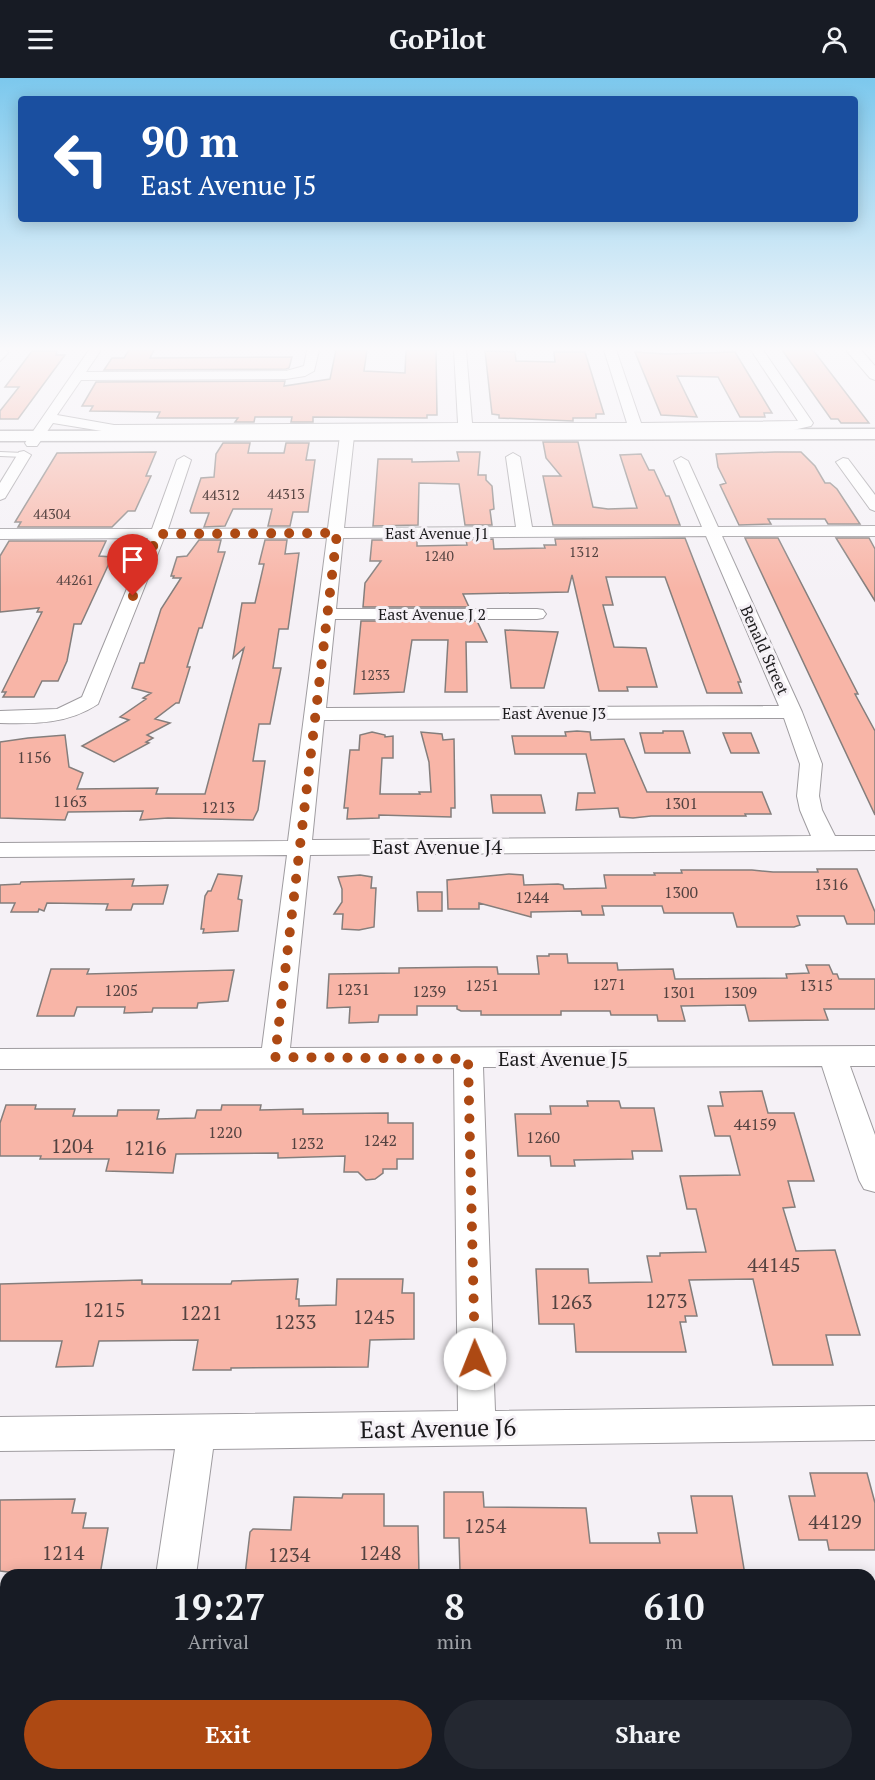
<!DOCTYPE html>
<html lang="en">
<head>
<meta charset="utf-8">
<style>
	body { margin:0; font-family:"PT Serif",serif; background:#242831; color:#f1f3f6; height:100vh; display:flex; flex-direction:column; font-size:22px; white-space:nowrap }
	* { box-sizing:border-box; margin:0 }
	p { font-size:20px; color:#9ea1a6 }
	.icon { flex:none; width:33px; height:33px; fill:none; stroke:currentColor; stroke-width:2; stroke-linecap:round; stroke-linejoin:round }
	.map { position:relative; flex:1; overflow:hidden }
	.side { position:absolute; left:0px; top:1491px; width:876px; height:212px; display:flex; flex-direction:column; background:#171b24; border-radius:18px 18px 0 0; box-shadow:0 3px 15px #0003 }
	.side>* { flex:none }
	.guide { position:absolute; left:18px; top:18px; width:840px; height:126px; border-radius:6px; box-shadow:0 3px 15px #0003; background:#1a4fa0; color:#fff; overflow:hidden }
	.pin { position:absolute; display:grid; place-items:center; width:51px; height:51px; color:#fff; margin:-62px -26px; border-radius:50% 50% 50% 0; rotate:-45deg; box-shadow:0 0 6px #0007 }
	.pin .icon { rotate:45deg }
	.me { position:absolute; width:66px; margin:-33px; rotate:359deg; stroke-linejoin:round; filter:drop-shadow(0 0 4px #0008) }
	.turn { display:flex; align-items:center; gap:21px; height:126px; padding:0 24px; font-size:27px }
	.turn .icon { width:78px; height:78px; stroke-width:2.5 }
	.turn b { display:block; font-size:42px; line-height:51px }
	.eta { display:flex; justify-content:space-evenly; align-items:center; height:102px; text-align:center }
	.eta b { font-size:36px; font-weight:700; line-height:42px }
	.action { display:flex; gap:12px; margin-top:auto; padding:12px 24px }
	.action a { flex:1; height:69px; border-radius:36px; background:#ad4913; color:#fff; font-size:24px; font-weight:700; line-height:69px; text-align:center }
	.action a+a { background:#242831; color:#f1f3f6 }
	header { display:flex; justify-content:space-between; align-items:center; height:78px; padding:0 24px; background:#171b24; font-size:27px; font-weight:700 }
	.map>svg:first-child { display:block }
	.building { fill:#f8b5a7; stroke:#847e7c; stroke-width:1.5 }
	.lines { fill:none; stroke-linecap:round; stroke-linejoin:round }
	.service-casing { stroke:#9f9ca0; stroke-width:2 }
	.minor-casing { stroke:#9f9ca0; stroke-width:2 }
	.tertiary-casing { stroke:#9f9ca0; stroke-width:2 }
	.primary-casing { stroke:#9f9ca0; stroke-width:3 }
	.service { fill:#fff; fill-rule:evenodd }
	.minor { fill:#fff; fill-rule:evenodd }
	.tertiary { fill:#fff; fill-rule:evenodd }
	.primary { fill:#fff; fill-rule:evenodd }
	.route { stroke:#ad4913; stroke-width:10; stroke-dasharray:0 18 }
	.labels { text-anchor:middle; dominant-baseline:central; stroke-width:6; stroke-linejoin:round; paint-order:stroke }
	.far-number-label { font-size:14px; fill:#534240 }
	.far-street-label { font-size:16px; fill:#1c1b1d; stroke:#f5f1f6 }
	.number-label { font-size:16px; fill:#534240 }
	.street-label { font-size:20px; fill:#1c1b1d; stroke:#f5f1f6 }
	.near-number-label { font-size:20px; fill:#534240 }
	.near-street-label { font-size:24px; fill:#1c1b1d; stroke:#f5f1f6 }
</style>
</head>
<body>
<header><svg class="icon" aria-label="menu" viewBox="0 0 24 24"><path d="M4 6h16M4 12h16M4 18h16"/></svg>GoPilot<svg class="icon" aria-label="person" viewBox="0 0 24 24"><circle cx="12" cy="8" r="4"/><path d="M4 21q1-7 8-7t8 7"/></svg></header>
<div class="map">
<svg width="875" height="1702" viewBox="0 0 875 1702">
	<rect width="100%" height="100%" fill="#f5f1f6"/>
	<path class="building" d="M129,272h25l-4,8 142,-1 -3,11 -3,1 -182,1 8,-12h12z
		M336,272h31l-3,21 41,2 1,-23h30l1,65h-10v3l-114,-1v5h-22l1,-5h-37l-1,5h-19l3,-4h-81l3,-6 -70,-1 3,-5h-11l14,-24 189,-1 -1,5 46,-7z
		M782,272h31l56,73h-28l-3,-4h-7z
		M32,273h25l-1,4h9l-47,64h-18v-8l19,-24h-14z
		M485,273l30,1 1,9 39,1 -1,-10h31l19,62h-8v4h-23v3l-74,-3v-3l-7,-1z
		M635,274l31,2 69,-2 37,61h-8l1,4h-25l-22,-40 -41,-1 20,41 -36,-2z
		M543,364h35l15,65 15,2 29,-1 -17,-53 21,-1 8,16h5l12,26h3l11,29h-127l-10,-49h18l-15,-18z
		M223,365h27l-2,10h36l2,-10h23l-3,17h9l-7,52h-15l-3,14h-22l4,-17h-39l-8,17 -21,1 5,-14h-18l-1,-2 11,-33 13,-1 2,-23z
		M156,374l-10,24h5l-16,35h-7l-16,16h-94l3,-5h-6l42,-69z
		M457,374h23l-2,23h8v5l6,6 2,23 -4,1 2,15h-27l-6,-41 -40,-1 -1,42 -45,1 5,-67h34v3l47,-1z
		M775,374h26l14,14 10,17h5l7,6 23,35h-32l-3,-5h-57l3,5 -32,1 -19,-40 6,-2 -8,-16 -2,-13z
		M685,460l56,144h-3l4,11h-35l-42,-116h-59l7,28h-10l11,42 32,1 11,39h-30l1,4h-29l-27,-116 -4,17 -105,2 6,13h-106l2,-24 16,-22h-11l2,-21h45v6l50,-1 -1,-5 27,-1 1,10 51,-1 -1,-3h12l-1,-6z
		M745,460h33l80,156h-3l20,37v84z
		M836,460h33l6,11v52z
		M221,462l-3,12h7l-23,76h-3l-12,39h3l-11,36h-3l-21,16 15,4 -23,12 6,3 -7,4 3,1 -35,19 -32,-16 47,-26 -9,-3 26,-18 -3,-1 8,-5 -19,-5 8,-25h4l17,-54 20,-31h-8l1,-2h-3l6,-19 10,-1 12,-16z
		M265,462h22l-2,14 14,-1 -11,76h-9l-6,39h8l-11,56h-11l-6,37h12l-7,49 -5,10 -85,-2 -28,2 3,-9 -75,1 -3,8 -65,-2v-76l28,-4 37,-3 4,32 14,6 -6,16 81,-1 -2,6h49l39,-146 -11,10 9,-55h13l9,-39h-5z
		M9,463h97l-7,15 13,1 -31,67h-7l-7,37 -9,20h-16l-8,16h-31l3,-5h-4l40,-80h-5l2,-4 -39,4v-56z
		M361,543h116l10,21h-21l1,50h-22l3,-52h-36l-8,52 -50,2z
		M505,552l53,2 -14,56h-33z
		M577,653l13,1 1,8 33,-1 23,53h115l9,22h-26l1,2h-95l-18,2 -13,-1 -2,-9 -42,2 2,-17h17l-9,-39h-71l-3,-18h54l-1,-4z
		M663,653h20l7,22h-45l-5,-20h23z
		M372,654l13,3v2l8,-1v22h-11l-2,36h40l-1,-2h12l-2,-30 -8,-30 21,2 1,6 11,-1 1,69h-4v9l-72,-2v3l-32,1 1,-11h-4l6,-58h9l1,-15z
		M723,655h28l8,20h-28z
		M491,717h50l4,18h-52z
		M817,791h40l18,43v12h-28l-3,-8h-47l3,9 -6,2h-57l-4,-14h-69l-2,-7h-60l2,9h-22l-1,-4 -50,1v5l-52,-14v6h-31l-1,-29 62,-6 14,1 1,10 34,-1 5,1 1,4 42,-1 -2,-13h51l-1,-2h28l-1,-3h71l21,2h45z
		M218,796l24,2 -4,23 4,1 -4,31 -35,2 1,-4h-3l4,-33 3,-5h3z
		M360,797l12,2 -1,11h5l-2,39 -15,3 -17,-1 1,-15h-9l8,-12v-13l-4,-12z
		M134,801l-2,7 36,-1 -5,19h-30l-2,6h-25l2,-6 -61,-1 -3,8 -5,-2 -1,3h-27l4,-9h-15v-18l20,-1 1,-2z
		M417,814h25v19h-24z
		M549,876h18l1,9h49l1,7 55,-1 2,10 112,-1 -1,-4 23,-1 -3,-8h23l4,9h4l2,5h36v30h-51l4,11 -79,1 -4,-16 -64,1 4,15h-27l-1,-6h-46l-1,-4h-49v4h-80v-4h-20l-4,-2v-3h-40v9h-38l-1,7 -29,1 1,-16 -23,1 2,-34 70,-1v-5l76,-1h22l1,7h41l-2,-18h12z
		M51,891h38l-2,5 147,-4 -6,31 -30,2 -1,5h-44l-1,4 -28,1 1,-6h-48l-3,9h-37z
		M762,1013l6,22h26l20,68h-26l7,26 -12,1 13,43 39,-1 25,85h-34l7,30h-60l-20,-86 -64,1 8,36h-12l1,6h-6l6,30h-110l-2,-28h-35l-3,-55h52l1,14 63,-1 -5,-26h13v-3l46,-1 -10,-43h-9l-7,-33 60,-1 -10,-39h-15l-7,-30h15l-3,-14z
		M587,1023h32l2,7h33l8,43h-30l1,8 -59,1 1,6h-24l-1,-10h-32l-3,-42h36l-1,-8h38z
		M6,1027h30l-1,4h40l-2,7h44l1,-6h41l-2,9 38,-1 2,-8h24l1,-5h39l-1,5 43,-1v5l85,-1v10h25v36h-16v10h-14v4l-8,6 -9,1 -8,-8h-14l1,-16 -67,2v-5l-102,1 -3,19 -67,-2 3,-12h-69l1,-3h-41v-33z
		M298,1201l-2,20h3v7l37,-1 1,-26h66l-1,14h12v46l-44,1 -2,27 -137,1v2h-38l5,-30 -99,1 -6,25 -37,1 6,-26h-62v-57l142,-4v4h89l1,-3z
		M810,1395h57l8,30v47h-46l-2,-10h-28l-10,-44h26z
		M444,1414h39l1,15 102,1 4,35h70l-2,-10h39l-6,-37h41l13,79h-282l-1,-4h-2l-1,-33h-15z
		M343,1416h41v32h34l1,49h-174l5,-43 3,-3 38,1 3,-33 48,1z
		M75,1421l-3,14h14l-3,15h25l-8,47h-84v-2l-16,-2v-71z"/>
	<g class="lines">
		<defs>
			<path id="service" d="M0,272h6l2,3 -8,8z
				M0,374l24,1 4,2 -4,2 -24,-1z"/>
			<path id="minor" d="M89,272h12l-15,22 200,-1 18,-5 3,-16h12l-5,21 -9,5 -19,3 -205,1 -24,35 57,10 344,-2 -4,-73h12l6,73h155l-23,-73h12l25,73 157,-2 -47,-71h12l50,73 -2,3 -18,4 -445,2 6,4 -10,92 172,-1 -10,-70 7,-4 7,4 12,70h170l-28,-66 7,-4 7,4 30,66 157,-1v10h-153l80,176 20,52 -3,32 3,14 13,26h40v14l-565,5 -20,193 585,-2v20h-25l25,69v57l-11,-3 -5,-9 -37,-114 -339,1 12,344 380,-5v34l-662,9 -17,126h-40l19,-126 -175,2v-34l458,-6 -4,-343 -454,1v-20l262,-1 25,-193 -287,2v-14l288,-2 39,-303h-163l-66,166c-30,20 -63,20 -98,19v-12l57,-2 25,-12 66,-159 -148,1v-10h152l25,-69 7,-4 7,4 -23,69 160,-1 12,-92 6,-4 -232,1 -61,-10 -16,23h-10l-2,-3zM706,458l73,170 -453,2 9,-89h202l6,-1 3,-4 -3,-4 -6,-1h-201l7,-71zM784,640l16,46 -3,32 3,14 11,26 -499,4 12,-120z
				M24,373l7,4 -26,43 -5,2v-17l19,-31z
				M843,380l5,1 27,36v16l-5,-2 -34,-47z
				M124,1696h46l-1,6h-46z"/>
			<path id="tertiary" d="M846,272h15l14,16v14l-5,-2z"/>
			<path id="primary" d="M875,351v10l-875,2v-10z"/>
		</defs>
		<use href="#service" class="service-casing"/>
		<use href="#minor" class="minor-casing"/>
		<use href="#tertiary" class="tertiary-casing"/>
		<use href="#primary" class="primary-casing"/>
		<use href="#service" class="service"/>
		<use href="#minor" class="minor"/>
		<use href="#tertiary" class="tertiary"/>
		<use href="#primary" class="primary"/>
	</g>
	<linearGradient id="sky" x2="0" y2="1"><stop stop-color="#7cc8ed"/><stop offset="0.53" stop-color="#faf9fb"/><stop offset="1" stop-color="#faf9fb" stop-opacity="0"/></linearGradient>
	<rect width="875" height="511" fill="url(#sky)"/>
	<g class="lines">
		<path class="route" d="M133,518l25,-62 179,-1 -62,524 193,2 7,300"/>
	</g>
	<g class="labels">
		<g class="far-number-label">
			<text x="286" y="415">44313</text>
			<text x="221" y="416">44312</text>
			<text x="52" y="435">44304</text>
			<text x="584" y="473">1312</text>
			<text x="439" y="477">1240</text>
			<text x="75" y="501">44261</text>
			<text x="375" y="596">1233</text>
		</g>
		<g class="far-street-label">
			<text x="437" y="455">East Avenue J1</text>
			<text x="432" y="536">East Avenue J 2</text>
			<text transform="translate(765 572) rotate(66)">Benald Street</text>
			<text x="554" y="635">East Avenue J3</text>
		</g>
		<g class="number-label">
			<text x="34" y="679">1156</text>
			<text x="70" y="723">1163</text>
			<text x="681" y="725">1301</text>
			<text x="218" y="729">1213</text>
			<text x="831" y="806">1316</text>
			<text x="681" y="814">1300</text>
			<text x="532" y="819">1244</text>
			<text x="609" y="906">1271</text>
			<text x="482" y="907">1251</text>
			<text x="816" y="907">1315</text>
			<text x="353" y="911">1231</text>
			<text x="121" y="912">1205</text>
			<text x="429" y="913">1239</text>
			<text x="679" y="914">1301</text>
			<text x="740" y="914">1309</text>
			<text x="755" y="1046">44159</text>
			<text x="225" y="1054">1220</text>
			<text x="543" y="1059">1260</text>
			<text x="380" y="1062">1242</text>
			<text x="307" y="1065">1232</text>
		</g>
		<g class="street-label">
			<text x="437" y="768">East Avenue J4</text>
			<text x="563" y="980">East Avenue J5</text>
		</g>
		<g class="near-number-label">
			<text x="72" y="1067">1204</text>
			<text x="145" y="1069">1216</text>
			<text x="774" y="1186">44145</text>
			<text x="666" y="1222">1273</text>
			<text x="571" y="1223">1263</text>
			<text x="104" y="1231">1215</text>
			<text x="201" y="1234">1221</text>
			<text x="374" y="1238">1245</text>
			<text x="295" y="1243">1233</text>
			<text x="835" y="1443">44129</text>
			<text x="485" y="1447">1254</text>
			<text x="63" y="1474">1214</text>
			<text x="380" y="1474">1248</text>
			<text x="289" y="1476">1234</text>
		</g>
		<g class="near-street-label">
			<text transform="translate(438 1350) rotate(-1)">East Avenue J6</text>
		</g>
	</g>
</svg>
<div class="pin" style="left:133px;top:518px;background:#d93025"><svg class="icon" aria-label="arrive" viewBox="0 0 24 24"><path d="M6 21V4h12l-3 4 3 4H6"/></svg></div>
<svg class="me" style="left:475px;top:1281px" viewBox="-20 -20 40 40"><circle r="19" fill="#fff"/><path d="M0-13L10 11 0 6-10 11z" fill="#ad4913"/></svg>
<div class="guide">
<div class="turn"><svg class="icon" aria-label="left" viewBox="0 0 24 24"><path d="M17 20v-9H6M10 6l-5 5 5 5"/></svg><div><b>90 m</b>East Avenue J5</div></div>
</div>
<section class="side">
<div class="eta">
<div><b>19:27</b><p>Arrival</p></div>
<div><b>8</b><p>min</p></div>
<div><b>610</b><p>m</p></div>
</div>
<div class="action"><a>Exit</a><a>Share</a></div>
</section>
</div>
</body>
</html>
